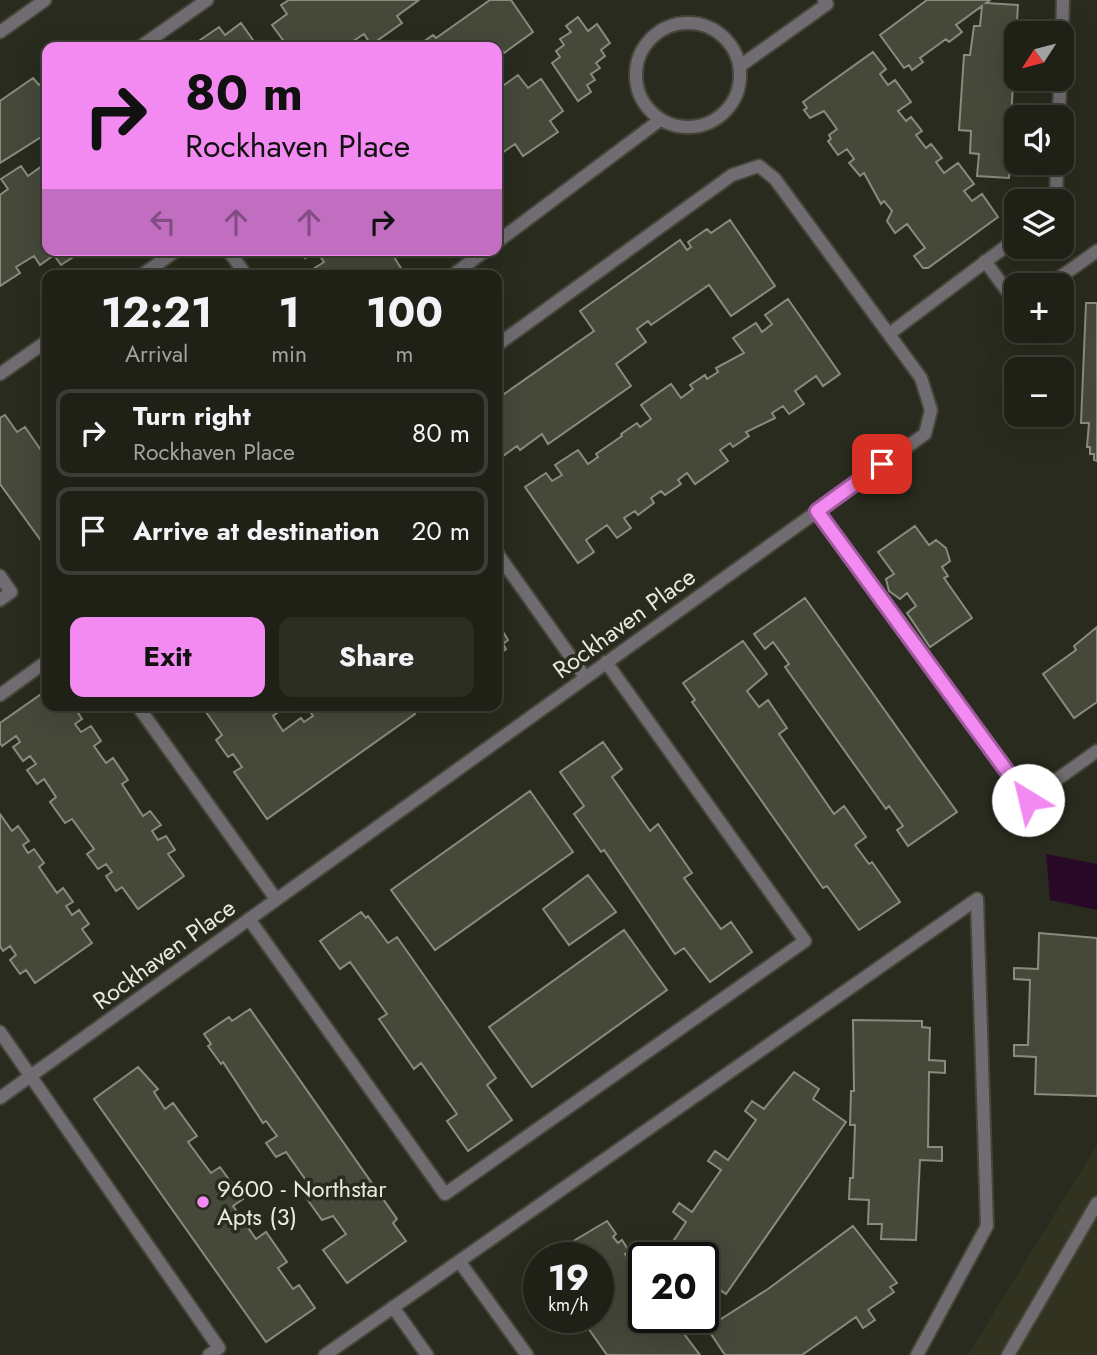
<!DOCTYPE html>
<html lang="en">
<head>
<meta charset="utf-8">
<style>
	body { margin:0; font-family:Jost,sans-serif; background:#2c2d23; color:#f1f3f6; height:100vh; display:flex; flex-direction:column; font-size:26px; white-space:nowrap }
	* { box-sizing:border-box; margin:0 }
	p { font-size:23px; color:#a1a3a1 }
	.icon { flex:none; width:38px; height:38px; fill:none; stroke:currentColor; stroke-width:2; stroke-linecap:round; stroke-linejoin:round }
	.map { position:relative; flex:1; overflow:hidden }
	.sheet { position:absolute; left:42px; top:270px; width:460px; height:441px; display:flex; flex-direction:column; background:#1f2016; border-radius:14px; box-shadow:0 7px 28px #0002,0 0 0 2px #3c3e35 }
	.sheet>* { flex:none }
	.banner { position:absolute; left:42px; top:42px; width:460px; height:214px; border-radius:14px; box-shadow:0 7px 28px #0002,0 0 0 2px #3c3e35; background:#f38af1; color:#111; overflow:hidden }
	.needle { width:46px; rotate:234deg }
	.controls { position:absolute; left:1004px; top:21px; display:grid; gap:14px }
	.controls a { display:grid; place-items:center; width:70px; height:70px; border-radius:14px; background:#1f2016; box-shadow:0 7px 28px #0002,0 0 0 2px #3c3e35; font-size:35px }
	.speed { position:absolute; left:523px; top:1242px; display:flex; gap:14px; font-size:35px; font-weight:700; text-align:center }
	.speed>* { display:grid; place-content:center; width:91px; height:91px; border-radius:50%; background:#1f2016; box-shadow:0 7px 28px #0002,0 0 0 2px #3c3e35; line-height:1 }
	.speed small { font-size:18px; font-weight:400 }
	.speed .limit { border:4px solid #111; border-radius:10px; background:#fff; color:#111 }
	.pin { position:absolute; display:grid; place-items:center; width:60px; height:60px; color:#fff; margin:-30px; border-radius:14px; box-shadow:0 4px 10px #0006 }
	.me { position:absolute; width:77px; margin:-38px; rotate:324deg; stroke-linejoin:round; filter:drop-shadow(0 0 5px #0008) }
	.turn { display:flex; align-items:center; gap:24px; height:147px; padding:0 28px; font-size:32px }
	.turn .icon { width:91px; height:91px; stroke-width:2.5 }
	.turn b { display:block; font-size:49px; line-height:60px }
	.lanes { display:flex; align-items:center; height:66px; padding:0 28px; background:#0003; justify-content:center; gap:35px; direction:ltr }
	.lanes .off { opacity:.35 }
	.eta { display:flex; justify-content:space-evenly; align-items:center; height:119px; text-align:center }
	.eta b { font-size:42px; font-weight:700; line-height:49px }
	.cta { display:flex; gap:14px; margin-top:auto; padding:14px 28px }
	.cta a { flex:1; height:80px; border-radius:14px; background:#f38af1; color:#111; font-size:28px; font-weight:700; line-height:80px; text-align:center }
	.cta a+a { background:#2c2d23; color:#f1f3f6 }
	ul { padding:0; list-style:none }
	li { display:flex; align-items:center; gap:21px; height:88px; margin:0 14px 10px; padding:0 14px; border:4px solid #3c3e35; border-radius:14px }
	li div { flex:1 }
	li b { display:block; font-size:26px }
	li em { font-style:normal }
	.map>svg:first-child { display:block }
	.built { fill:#313320 }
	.water { fill:#280928 }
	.building { fill:#46483a; stroke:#898c7c; stroke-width:2 }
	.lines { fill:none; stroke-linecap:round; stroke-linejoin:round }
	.lane-casing { stroke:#444639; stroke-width:16 }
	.lane { stroke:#716c71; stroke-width:12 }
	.route-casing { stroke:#9e5a9d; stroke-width:18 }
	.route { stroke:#f38af1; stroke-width:12 }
	.poi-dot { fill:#f38af1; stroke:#292b1e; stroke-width:2.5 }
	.labels { text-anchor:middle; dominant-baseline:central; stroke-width:7; stroke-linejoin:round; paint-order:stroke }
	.street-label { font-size:24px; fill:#e8eae1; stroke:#292b1e }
	.poi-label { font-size:24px; fill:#e8eae1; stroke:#292b1e; text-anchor:start }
</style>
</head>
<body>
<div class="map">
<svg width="1097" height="1355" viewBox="0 0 1097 1355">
	<rect width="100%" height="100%" fill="#292b1e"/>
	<path class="built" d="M1097,1145v210h-129z"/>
	<path class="water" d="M1046,854l51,10v46l-47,-10z"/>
	<path class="building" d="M289,0h130l-22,16 5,7 -31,22 -7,-11 -12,8 4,5h-68l-16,-22 15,-11 -6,-9z
		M490,0h21l22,32 -29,21 -5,-7 -83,1 17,-12 3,3z
		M927,0h63l-4,3 32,2 -8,128h-6l-1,19 8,1 -2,25 -32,-2 2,-22 -9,-1 1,-22 -12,-1 5,-75h6l4,-29h6l2,-20 -26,19 6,7 -13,10 -3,-3 -26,19 3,4 -11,8 -3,-5 -5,3 -24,-33z
		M578,17l10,14 9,-7 13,19 -9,7 4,6 -9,7 4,5 -9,6 4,6 -8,5 4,7 -13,9 -26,-38 8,-6 -4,-6 8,-6 -4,-6 11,-7 -5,-6z
		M241,23l17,24h-68l29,-20 6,8z
		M873,52l13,17 -6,5 8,11 7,-5 16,22 -13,9 8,10 5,-4 11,14 -6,4 10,13 5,-4 11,14 -6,4 8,11 14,-10 16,21 -10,7 8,10 10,-7 16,23 -70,51h-5l-9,-12 11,-8 -18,-24 -12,9 -8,-12 5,-10 -8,-10 -3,3 -17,-31 -4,3 -11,-13 5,-4 -7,-10 -9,6 -10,-14 3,-2 -2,-4 8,-6 -13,-18 -14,7 -6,-8 3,-2 -4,-6z
		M518,75l10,13 13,-9 22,32 -13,10 8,11 -35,24 -8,-12 -13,9 -5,-6v-57z
		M33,78l6,7 8,-6 -1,55 -46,29v-62z
		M21,166l7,10 14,-10 5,7v77l34,2 -20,13 -7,-10 -14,10 -6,-9 -18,11 4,6 -20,13v-91l8,-6 -7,-10z
		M730,220l45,66 -44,30 -22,-31 -58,40 -3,-4 -11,8 9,13 -30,22 15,22 -83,58 -6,-10 -22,16 -3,-4 -14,10 -6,-8v-49l97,-68 -14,-20 100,-71 7,10 4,-3 -3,-5 19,-13 4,4z
		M300,250h103l-9,7 10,16 -87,2 -4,-6 11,-7 -8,-11 -11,7z
		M788,299l52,75 -17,12 -7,-10 -21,15 9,13 -15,10 -6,-8 -11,7 3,5 -29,14 3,4 -16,11 -3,-4 -10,7 8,11 -33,23 -8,-11 -9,7 3,4 -16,11 -4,-4 -10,7 3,5 -16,12 -3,-4 -11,7 7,10 -14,10 -10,-13 -21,15 8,12 -16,11 -53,-76 21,-14 6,8 10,-6 -7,-10 23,-15 10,14 10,-7 -2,-3 26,-18 -1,-2 16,-11 3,4 11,-8 -10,-14 30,-21 10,14 12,-9 -3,-4 15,-10 2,4 11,-7 -2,-4 28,-15 -11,-15 23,-15 6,9 10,-8 -7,-9z
		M1086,303h11v158l-3,-1v-6h-4v-7h-3l2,-24h-8z
		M5,415l12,17 8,-5 22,32v90l-47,-65v-66z
		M915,526l14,19 7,-5 10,8 4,13 -8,6 6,9 -4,2 28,40 -42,29 -23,-34 9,-7 -9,-13 -7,6 -11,-8 -3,-12 8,-5 -16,-22z
		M805,598l152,214 -49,34 -11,-16 6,-4 -14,-20 -3,3 -101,-142 4,-3 -16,-22 -8,7 -11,-15z
		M499,625l9,15 -5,4 3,5 -9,7z
		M1097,627v75l-23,16 -31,-44 33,-24 -2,-4z
		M743,641l24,33 -20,17 12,16 9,-7 19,28 -8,6 55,80 10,-8 22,31 -11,8 14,19 3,-2 28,40 -41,28 -32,-44 -4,2 -131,-186 3,-2 -12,-17z
		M47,690v15h15l4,5 7,-5 9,14 -7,5 6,8 10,-6 10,15 -7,5 12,17 7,-5 15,22 -6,4 21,32 7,-5 11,14 -9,6 6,9 8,-4 9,14 -7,4 16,22 -46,33 -16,-22 -6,4 -10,-15 6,-4 -6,-8 -8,5 -11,-15 7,-5 -22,-30 -7,4 -15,-21 6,-5 -12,-18 -7,5 -10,-14 9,-6 -6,-8 -7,5 -10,-14 7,-5 -4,-6 -14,10 -2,-3v-20z
		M201,705h82l2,2 -12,9 10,15 18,-13 3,4 9,-6 -4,-6 7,-5h92l7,9 -148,105 -33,-47 8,-5 -9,-13 -5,3 -12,-17 6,-5z
		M603,742l19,27 -10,8 38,54 8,-7 34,49 -8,5 37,51 10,-7 21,30 -42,30 -26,-34 -9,6 -71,-104 -3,2 -27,-38 10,-8 -24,-34z
		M530,791l43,61 -138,98 -44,-60z
		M0,814l12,17 6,-5 11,15 -6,4 5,8 6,-4 10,14 -5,4 18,26 6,-5 10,14 -7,4 6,9 7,-5 10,14 -7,5 10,14 -57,40 -9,-13 -6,4 -10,-14 6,-5 -6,-9 -7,5 -3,-5z
		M588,875l28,37 -47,33 -26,-36z
		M361,912l5,6 2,-2 20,27 9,-6 99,141 -9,7 25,35 -44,31 -21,-30 10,-7 -36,-51 -7,6 -35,-50 8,-5 -37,-52 -10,7 -20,-28z
		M624,930l43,60 -135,97 -43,-60z
		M1039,933l58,5v158l-62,-2 1,-37 -22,-1v-11h14l2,-65 -16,-1v-11l24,1z
		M250,1009l147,210 -4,4 13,18 -59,42 -24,-33 23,-16 -13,-18 -11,4 -20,-28 8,-6 -24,-34 -10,5 -10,-14 11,-7 -11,-15 -3,2 -40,-61 -2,2 -13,-18 3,-2 -7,-10 25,-17 3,4z
		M853,1020l69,1v6l8,1 -1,32 16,1v12l-16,-1 -1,75h14v14l-22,-1 -4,80 -35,-1 1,-15h-14l1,-24 -20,-1 1,-21h3l2,-53h-5l1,-34h3z
		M138,1067l20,22 -4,3 11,17 8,-6 24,33 -9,6 23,31 9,-6 23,32 -10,7 23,33 10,-7 21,30 -9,6 15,21 6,-4 16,23 -49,34 -172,-243z
		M794,1072l25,17 -6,10 33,23 -120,172 -22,-15v-21h-32l5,-7 -7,-5 16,-24 -13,-10 6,-9 13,9 29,-42 -13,-9 7,-10 13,9 28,-40 -11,-9 7,-10 12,8z
		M607,1221l9,13 -3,3 5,6 4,-3 7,11 -4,3 19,26v38h28l28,37h-93l-26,-37h17v-60h-53z
		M853,1226l44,57 -7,4 4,5 -26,18 7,10 -12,8 -7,-11 -54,38h-77l-18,-27 61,-39z"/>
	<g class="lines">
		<defs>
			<path id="lane" d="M636 75a52 52 0 1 1 104 0a52 52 0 1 1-104 0Z
				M0,32l45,-32
				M1062,33l1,-33
				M140,47l67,-47
				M740,66l87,-62 -3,-4
				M1059,117l1,-38
				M1056,201l1,-38
				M497,242l163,-122
				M228,250l18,25
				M985,261l25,34 7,4
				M142,275l35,-25
				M453,275l33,-25
				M1049,285l48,-34
				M889,334l128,-96
				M0,374l47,-33
				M817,511l211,289 69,-49
				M497,553l88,124
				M0,576l11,16 -11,8
				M0,695l47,-34
				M137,705l139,194
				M249,919l196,275 360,-253 -199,-279
				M0,1032l219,316 -10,7
				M0,1098l925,-664 6,-24 -10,-32 -146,-199 -16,-13 -27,9 -235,170
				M459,1261l68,94
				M393,1307l34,48
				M325,1355l652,-456 10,327 -70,129
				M1008,1355l89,-152"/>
		</defs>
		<use href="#lane" class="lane-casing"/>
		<use href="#lane" class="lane"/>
	</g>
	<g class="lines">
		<defs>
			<path id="route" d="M882,464l-65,47 211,289"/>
		</defs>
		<use href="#route" class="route-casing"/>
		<use href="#route" class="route"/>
	</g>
	<circle class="poi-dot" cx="203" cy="1202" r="7"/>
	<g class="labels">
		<g class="street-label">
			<text transform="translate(624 623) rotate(-36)">Rockhaven Place</text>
			<text transform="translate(164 954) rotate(-36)">Rockhaven Place</text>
		</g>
		<g class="poi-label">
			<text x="217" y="1188">9600 - Northstar<tspan x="217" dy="28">Apts (3)</tspan></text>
		</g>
	</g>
</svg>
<div class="controls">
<a><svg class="needle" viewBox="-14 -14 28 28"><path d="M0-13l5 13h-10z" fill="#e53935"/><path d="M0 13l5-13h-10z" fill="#a1a3a1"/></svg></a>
<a><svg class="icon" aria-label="sound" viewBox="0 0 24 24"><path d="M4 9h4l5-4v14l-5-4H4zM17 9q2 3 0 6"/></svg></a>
<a><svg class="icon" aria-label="layers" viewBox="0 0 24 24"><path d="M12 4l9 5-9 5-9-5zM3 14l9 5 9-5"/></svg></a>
<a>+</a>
<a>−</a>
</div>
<div class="speed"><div>19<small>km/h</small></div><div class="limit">20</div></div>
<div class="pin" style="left:882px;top:464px;background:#d93025"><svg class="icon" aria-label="arrive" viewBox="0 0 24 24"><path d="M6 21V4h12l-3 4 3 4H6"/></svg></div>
<svg class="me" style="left:1028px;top:800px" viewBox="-20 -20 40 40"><circle r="19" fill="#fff"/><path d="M0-13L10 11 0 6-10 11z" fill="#f38af1"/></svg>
<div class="banner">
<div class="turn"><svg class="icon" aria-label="right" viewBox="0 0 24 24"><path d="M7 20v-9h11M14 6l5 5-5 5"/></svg><div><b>80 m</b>Rockhaven Place</div></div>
<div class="lanes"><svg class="icon off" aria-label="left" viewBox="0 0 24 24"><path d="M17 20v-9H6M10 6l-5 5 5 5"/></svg><svg class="icon off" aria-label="ahead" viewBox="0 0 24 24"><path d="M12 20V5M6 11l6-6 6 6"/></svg><svg class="icon off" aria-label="ahead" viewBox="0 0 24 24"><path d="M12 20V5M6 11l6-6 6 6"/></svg><svg class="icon" aria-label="right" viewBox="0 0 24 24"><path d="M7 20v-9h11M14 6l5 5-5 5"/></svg></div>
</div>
<section class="sheet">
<div class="eta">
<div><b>12:21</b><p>Arrival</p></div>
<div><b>1</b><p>min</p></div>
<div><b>100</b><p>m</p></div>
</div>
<ul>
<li><svg class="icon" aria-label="right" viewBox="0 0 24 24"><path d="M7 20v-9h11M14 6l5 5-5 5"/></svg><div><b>Turn right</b><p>Rockhaven Place</p></div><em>80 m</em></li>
<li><svg class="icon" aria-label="arrive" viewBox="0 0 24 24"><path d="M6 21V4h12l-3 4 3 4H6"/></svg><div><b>Arrive at destination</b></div><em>20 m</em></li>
</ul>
<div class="cta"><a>Exit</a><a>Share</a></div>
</section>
</div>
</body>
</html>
